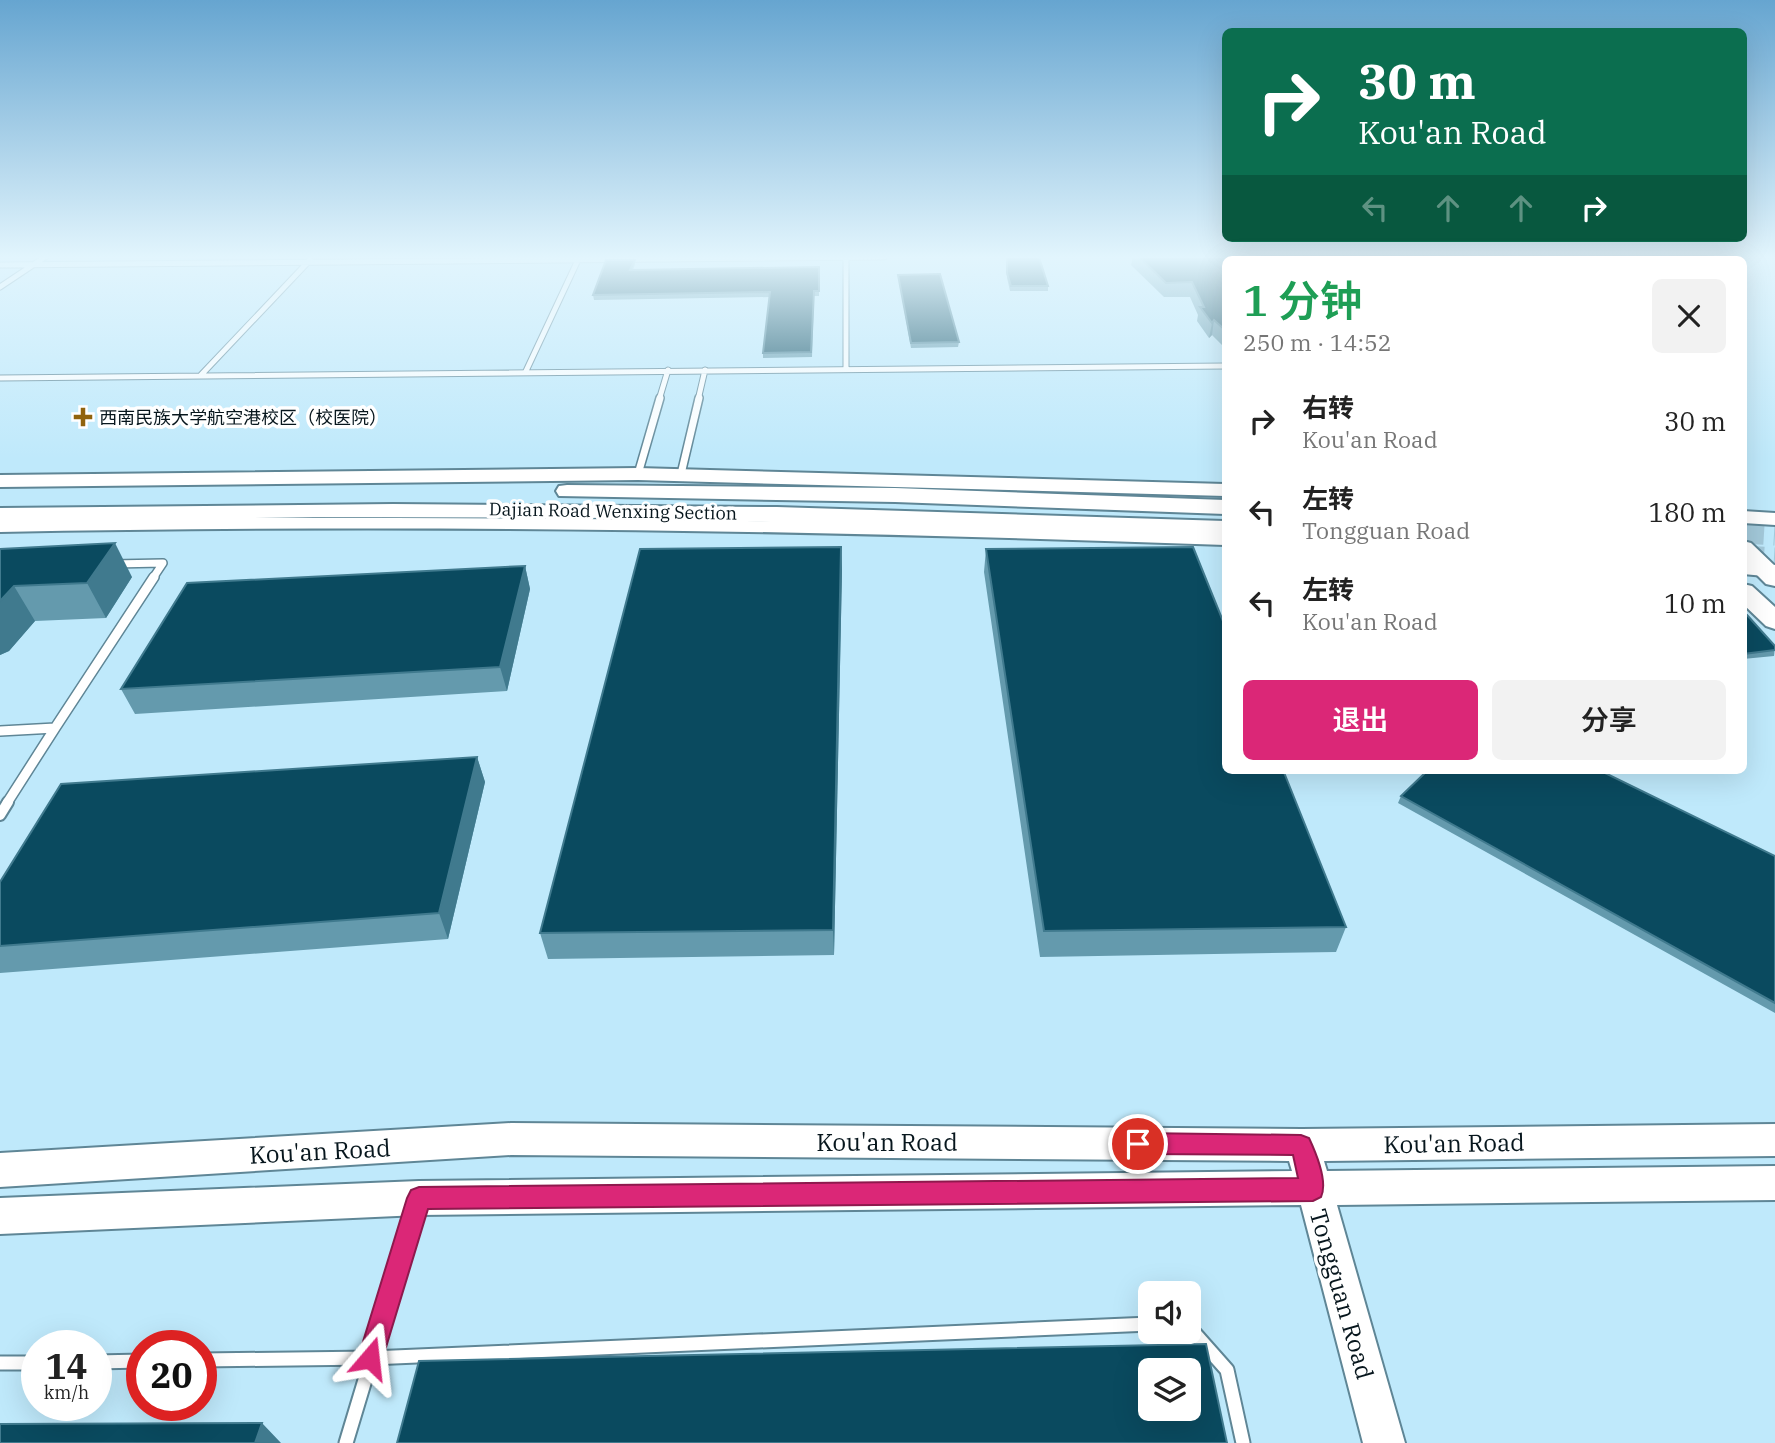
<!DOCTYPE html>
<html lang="zh">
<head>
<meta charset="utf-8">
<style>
	body { margin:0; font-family:"IBM Plex Serif","Noto Sans SC",serif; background:#f2f2f2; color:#222; height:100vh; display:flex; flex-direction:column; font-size:26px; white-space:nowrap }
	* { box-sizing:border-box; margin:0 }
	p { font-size:23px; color:#767676 }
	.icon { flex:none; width:38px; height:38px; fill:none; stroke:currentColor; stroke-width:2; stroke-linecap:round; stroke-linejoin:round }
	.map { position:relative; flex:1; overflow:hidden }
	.details { position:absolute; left:1222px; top:256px; width:525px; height:518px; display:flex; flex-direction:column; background:#fff; border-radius:10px; box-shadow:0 7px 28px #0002 }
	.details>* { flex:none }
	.guide { position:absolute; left:1222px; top:28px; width:525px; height:214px; border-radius:10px; box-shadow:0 7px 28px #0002; background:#0b6e4f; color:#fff; overflow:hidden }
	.controls { position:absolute; left:1138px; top:1281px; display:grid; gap:14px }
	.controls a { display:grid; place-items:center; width:63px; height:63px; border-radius:10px; background:#fff; box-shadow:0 7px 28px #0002; font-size:35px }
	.speed { position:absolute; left:21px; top:1330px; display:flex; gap:14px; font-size:35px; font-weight:700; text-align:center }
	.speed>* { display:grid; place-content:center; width:91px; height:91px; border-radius:50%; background:#fff; box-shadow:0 7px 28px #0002; line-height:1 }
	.speed small { font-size:18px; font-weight:400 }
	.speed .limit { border:10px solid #d22; background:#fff; color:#111 }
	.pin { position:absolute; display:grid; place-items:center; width:60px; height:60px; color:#fff; margin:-30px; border:4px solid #fff; border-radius:50%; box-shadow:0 2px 7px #0007 }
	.me { position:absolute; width:77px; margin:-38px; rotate:17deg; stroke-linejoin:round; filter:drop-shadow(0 0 5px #0008) }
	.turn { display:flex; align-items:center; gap:24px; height:147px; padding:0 21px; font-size:32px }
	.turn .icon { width:91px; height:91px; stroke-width:2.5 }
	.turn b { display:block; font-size:49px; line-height:60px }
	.lanes { display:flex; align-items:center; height:66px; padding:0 21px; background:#0003; justify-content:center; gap:35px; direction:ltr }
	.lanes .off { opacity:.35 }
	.round { display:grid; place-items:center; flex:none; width:74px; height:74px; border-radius:10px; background:#f2f2f2 }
	.overview { display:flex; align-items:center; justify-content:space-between; height:119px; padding:0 21px }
	h1 { font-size:42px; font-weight:600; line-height:52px; color:#1e9e55 }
	.cta { display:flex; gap:14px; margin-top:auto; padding:14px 21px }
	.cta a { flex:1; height:80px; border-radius:10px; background:#db2777; color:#fff; font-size:28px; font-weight:600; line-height:80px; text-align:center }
	.cta a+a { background:#f2f2f2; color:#222 }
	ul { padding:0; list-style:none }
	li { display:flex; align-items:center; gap:21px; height:91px; padding:0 21px }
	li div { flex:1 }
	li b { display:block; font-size:26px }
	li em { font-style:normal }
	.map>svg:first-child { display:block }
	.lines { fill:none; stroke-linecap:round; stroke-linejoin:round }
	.primary-tunnel { stroke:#a3c9da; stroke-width:21; stroke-dasharray:21 10; stroke-linecap:butt }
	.lane-far4-casing { stroke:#5f8696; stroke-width:7 }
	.lane-far3-casing { stroke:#5f8696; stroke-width:10 }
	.lane-far2-casing { stroke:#5f8696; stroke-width:12 }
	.lane-far1-casing { stroke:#5f8696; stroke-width:14 }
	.lane-casing { stroke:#5f8696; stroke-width:17 }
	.secondary-casing { stroke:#5f8696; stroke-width:4 }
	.primary-casing { stroke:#5f8696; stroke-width:4 }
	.lane-far4 { stroke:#fff; stroke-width:5 }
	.lane-far3 { stroke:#fff; stroke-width:7 }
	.lane-far2 { stroke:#fff; stroke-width:9 }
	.lane-far1 { stroke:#fff; stroke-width:10 }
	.lane { stroke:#fff; stroke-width:13 }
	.secondary { fill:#fff; fill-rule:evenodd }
	.primary { fill:#fff; fill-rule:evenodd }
	.wall { fill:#649aad }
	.shaded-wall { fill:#407a8e }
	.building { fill:#0a4a5f; stroke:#407a8e; stroke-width:2; fill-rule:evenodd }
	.route { fill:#db2777; stroke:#8e194d; stroke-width:2 }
	.poi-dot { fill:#90630d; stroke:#fff; stroke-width:2.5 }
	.labels { text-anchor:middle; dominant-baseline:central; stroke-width:7; stroke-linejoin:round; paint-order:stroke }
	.far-poi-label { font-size:18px; fill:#07161d; stroke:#fff; text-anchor:start }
	.far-street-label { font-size:18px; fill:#07161d; stroke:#fff }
	.near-street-label { font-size:24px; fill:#07161d; stroke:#fff }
</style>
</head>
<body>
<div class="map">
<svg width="1775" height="1443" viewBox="0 0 1775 1443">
	<rect width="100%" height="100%" fill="#bfe9fb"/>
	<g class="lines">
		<path class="primary-tunnel" d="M1743,533l32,2
			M1743,556l32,2"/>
		<defs>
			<path id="lane-far4" d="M846,257v112
				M0,265l884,-8
				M0,287l45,-30
				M526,371l52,-111
				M201,375l109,-115
				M0,378l1225,-12
				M659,400l9,-30
				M698,400l7,-30"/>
			<path id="lane-far3" d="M638,474l22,-76
				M681,474l18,-76
				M113,564l50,-1 -10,15"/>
			<path id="lane-far2" d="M0,731l55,-3 99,-151
				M7,803l48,-75"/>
			<path id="lane-far1" d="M0,815l8,-13"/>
			<path id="lane" d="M1188,1326l39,44 16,73
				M201,1360l170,-2 779,-34
				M96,1362l46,-1
				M0,1363h37
				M346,1443l71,-236"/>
			<path id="secondary" d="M638,468l587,16v12l-587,-16 -638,7v-12z
				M1743,511l32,2v12l-32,-2z
				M155,518c357,-1 713,2 1070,15v12c-408,-15 -817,-21 -1225,-13v-12z
				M1743,562l32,3v12l-32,-3z
				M511,1123l791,6 473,-5v32l-451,5 3,10 448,-5v34l-438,5 68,238h-42l-62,-238 -882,10 -419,19v-36l419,-17 873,-10 -3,-10 -778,-6 -511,32v-34z"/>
			<path id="primary" d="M1272,257h16l2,2h-17z
				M1302,257h18l2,2h-18z
				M567,485l328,3 330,12v14l-330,-12 -336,-6 -3,-5 3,-5z
				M393,504l384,3 448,14v14l-597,-17 -314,-1 -314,5v-14z
				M1743,541l8,2 24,23v20l-9,-2 -23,-23z
				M1743,584l9,2 23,21v22l-9,-3 -23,-22z"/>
		</defs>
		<use href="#lane-far4" class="lane-far4-casing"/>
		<use href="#lane-far3" class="lane-far3-casing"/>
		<use href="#lane-far2" class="lane-far2-casing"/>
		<use href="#lane-far1" class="lane-far1-casing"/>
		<use href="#lane" class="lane-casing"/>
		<use href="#secondary" class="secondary-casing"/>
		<use href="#primary" class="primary-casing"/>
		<use href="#lane-far4" class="lane-far4"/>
		<use href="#lane-far3" class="lane-far3"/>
		<use href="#lane-far2" class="lane-far2"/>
		<use href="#lane-far1" class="lane-far1"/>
		<use href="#lane" class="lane"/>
		<use href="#secondary" class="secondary"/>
		<use href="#primary" class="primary"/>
	</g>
	<path class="wall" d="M1006,257l42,29v5h-38l-3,-13z
		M1133,257h94l-2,2v89l-13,-13 -3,3 -12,-17 1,-6 -8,-18h-26l-33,-32z
		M1364,257h374h-39l-13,2h-321l-2,-1z
		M635,260v4l-2,6 186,-3v29h-5l-2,61 -49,1v-5l7,-56 -176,3 -1,-5z
		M898,275l61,67 -1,5 -47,1z
		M841,547l1,23 -8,385 -286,4 -8,-26z
		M0,549l132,28 -26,41 -71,3 -26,30 -9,4z
		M986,549l360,378 -10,25 -296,5 -56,-385z
		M525,566l5,23 -23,102 -372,23 -14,-25z
		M1743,614l32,32 -1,10 -31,3z
		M477,757l8,25 -37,157 -448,34v-91z
		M1401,796l374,60v157l-377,-210z"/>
	<path class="shaded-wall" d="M1671,257h28l-13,2h-30z
		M1214,320l-2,15 -3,3 3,-15z
		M115,543l17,34 -26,41 -19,-35z
		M841,547l1,23 -8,385 -1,-25z
		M525,566l5,23 -23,102 -7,-24z
		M14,586l21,35 -26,30 -9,4v-54z
		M477,757l8,25 -37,157 -9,-26z
		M262,1423l19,20h-26z"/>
	<path class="building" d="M1007,257h32l9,29h-37l-4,-13z
		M1139,257h88l3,2h-5v71l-11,-10 -2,3 -12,-16h4l-12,-25 -26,1z
		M1370,257h301l-15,2h-282z
		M606,260h29l-5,10 189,-3v24h-5l-3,61 -48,1 7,-61 -177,3z
		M940,274l19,68 -48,1 -13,-68z
		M115,543l-28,40 -73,3 -14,15v-52z
		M841,547l-8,383 -293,3 100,-384z
		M1193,547l32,79v144h58l63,157 -302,4 -58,-382z
		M525,566l-25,101 -379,22 66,-106z
		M1743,614l4,1 28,31v4l-32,4z
		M477,757l-38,156 -439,33v-64l61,-98z
		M1428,770h171l176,86v147l-374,-207z
		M1206,1344l21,99h-830l22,-82zM1150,1370h38v39h-38z
		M262,1423l-7,20h-255v-19z"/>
	<linearGradient id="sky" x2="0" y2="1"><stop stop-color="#66a5d0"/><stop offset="0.56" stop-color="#e2f5fd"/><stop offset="1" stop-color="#e2f5fd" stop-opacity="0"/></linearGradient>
	<rect width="1775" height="459" fill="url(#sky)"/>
	<path class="route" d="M1138,1133l163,2 8,3c7,15 19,44 12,59l-8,4 -885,8 -48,158 -10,4 -9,-4 -3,-9 49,-160 4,-8 8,-3 879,-9 -5,-23 -155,-1 -8,-3 -3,-7 3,-8z"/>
	<path class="poi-dot" d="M79.5 406.5h7v7h7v7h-7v7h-7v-7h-7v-7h7z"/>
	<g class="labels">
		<g class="far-poi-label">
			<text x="99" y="417">西南民族大学航空港校区（校医院）</text>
		</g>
		<g class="far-street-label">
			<text transform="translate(613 511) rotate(1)">Dajian Road Wenxing Section</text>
		</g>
		<g class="near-street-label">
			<text x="887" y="1142">Kou'an Road</text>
			<text transform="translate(1454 1143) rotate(-1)">Kou'an Road</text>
			<text transform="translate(320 1151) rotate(-3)">Kou'an Road</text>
			<text transform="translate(1342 1294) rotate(74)">Tongguan Road</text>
		</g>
	</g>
</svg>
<div class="controls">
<a><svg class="icon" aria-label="sound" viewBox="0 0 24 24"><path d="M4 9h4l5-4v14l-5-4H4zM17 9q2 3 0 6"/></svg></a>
<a><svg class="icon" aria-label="layers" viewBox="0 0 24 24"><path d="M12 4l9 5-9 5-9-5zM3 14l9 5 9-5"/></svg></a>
</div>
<div class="speed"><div>14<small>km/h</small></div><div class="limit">20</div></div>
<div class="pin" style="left:1138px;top:1144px;background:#d93025"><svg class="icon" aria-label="arrive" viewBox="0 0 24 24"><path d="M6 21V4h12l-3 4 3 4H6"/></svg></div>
<svg class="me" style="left:370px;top:1358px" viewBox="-20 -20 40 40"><path d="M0-17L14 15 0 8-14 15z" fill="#db2777" stroke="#fff" stroke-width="4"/></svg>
<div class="guide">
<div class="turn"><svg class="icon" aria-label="right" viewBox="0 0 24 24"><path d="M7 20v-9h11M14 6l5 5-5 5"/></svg><div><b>30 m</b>Kou'an Road</div></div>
<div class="lanes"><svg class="icon off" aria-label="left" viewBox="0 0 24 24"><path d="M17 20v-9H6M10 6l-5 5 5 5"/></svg><svg class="icon off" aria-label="ahead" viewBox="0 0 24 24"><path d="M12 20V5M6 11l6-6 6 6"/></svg><svg class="icon off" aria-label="ahead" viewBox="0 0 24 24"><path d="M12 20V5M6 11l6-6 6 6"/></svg><svg class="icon" aria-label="right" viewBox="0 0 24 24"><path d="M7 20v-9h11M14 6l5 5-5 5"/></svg></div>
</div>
<section class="details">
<div class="overview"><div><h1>1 分钟</h1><p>250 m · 14:52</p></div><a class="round"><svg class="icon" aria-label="close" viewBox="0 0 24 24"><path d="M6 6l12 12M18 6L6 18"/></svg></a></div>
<ul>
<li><svg class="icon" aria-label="right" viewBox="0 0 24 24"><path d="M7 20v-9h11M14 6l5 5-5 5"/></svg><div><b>右转</b><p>Kou'an Road</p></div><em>30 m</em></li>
<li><svg class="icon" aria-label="left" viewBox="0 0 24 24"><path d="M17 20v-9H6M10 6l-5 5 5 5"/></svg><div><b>左转</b><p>Tongguan Road</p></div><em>180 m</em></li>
<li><svg class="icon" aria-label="left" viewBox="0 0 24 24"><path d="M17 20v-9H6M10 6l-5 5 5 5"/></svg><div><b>左转</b><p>Kou'an Road</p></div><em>10 m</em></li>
</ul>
<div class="cta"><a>退出</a><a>分享</a></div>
</section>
</div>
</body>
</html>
